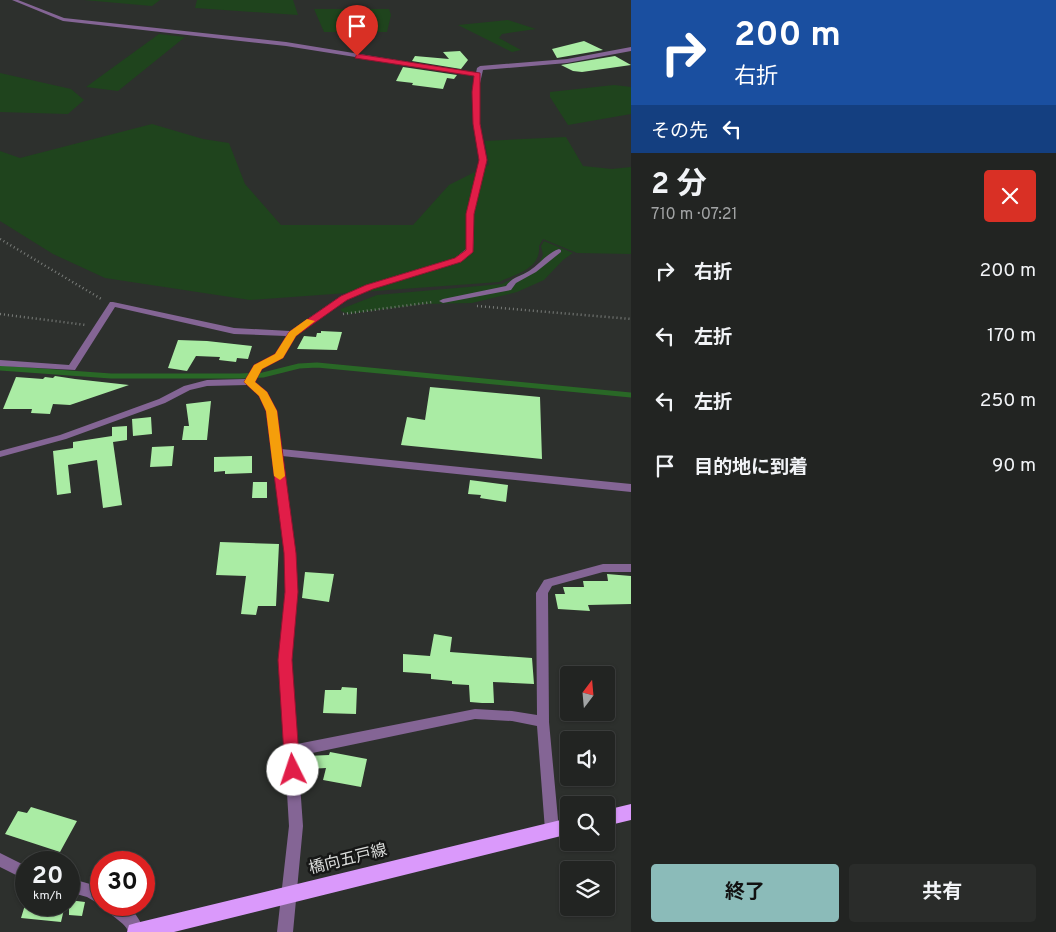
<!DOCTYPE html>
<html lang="ja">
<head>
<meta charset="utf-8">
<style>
	body { margin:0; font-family:Overpass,"Noto Sans JP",sans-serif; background:#2a2c2a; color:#f1f3f6; height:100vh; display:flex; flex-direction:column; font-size:19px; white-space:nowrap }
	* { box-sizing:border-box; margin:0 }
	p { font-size:16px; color:#a2a4a5 }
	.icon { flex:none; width:28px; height:28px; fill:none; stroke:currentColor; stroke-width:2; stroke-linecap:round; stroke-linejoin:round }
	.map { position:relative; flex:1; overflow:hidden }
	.sheet { display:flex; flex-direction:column; background:#222422; width:425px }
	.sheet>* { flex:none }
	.top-card { background:#1a4fa0; color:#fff; overflow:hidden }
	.needle { width:32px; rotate:16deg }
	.controls { position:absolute; left:560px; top:666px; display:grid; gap:10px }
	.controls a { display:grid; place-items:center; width:55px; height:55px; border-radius:5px; background:#222422; box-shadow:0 1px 4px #0004,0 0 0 1px #3f4140; font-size:25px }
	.speed { position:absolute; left:15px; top:851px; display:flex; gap:10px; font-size:25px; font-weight:700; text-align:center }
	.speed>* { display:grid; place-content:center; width:65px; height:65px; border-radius:50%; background:#222422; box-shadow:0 1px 4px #0004,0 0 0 1px #3f4140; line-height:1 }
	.speed small { font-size:12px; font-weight:400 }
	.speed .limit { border:8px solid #d22; background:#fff; color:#111 }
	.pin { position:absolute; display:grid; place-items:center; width:42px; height:42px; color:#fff; margin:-51px -21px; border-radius:50% 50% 50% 0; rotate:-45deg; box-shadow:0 0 5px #0007 }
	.pin .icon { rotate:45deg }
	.me { position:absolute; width:55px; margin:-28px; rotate:356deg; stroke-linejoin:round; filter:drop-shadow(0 0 4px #0008) }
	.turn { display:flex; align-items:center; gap:18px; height:105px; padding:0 20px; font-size:22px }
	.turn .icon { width:65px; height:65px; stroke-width:2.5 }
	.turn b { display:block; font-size:35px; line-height:42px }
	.then { display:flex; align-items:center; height:48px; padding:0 20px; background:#0003; gap:10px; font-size:19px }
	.round { display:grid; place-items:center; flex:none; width:52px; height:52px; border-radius:5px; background:#2a2c2a }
	.head { display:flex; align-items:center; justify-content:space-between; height:85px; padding:0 20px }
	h1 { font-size:30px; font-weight:700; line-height:38px }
	.button { display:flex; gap:10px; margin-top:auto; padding:10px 20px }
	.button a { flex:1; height:58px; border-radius:5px; background:#8bbbb9; color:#111; font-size:20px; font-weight:700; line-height:58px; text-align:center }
	.button a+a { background:#2a2c2a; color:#f1f3f6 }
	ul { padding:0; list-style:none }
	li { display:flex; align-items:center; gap:15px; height:65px; padding:0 20px }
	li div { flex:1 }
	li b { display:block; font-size:19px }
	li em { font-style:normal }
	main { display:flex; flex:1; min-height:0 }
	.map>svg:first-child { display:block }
	.green { fill:#1f441d }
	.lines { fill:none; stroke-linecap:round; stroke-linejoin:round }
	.stream { stroke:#296826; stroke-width:5 }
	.building { fill:#aaeca4 }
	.path { stroke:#7a7d7a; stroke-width:2.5; stroke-dasharray:1 3; stroke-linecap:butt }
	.service { fill:#846595; fill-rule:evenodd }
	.minor { fill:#846595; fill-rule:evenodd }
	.primary { fill:#da99fb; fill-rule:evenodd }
	.route { fill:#e11d48; stroke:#92132f }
	.slow { fill:#f59e0b }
	.labels { text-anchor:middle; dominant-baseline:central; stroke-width:5; stroke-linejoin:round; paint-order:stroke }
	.near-street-label { font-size:16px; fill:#dbdddb; stroke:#161716 }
</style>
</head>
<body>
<main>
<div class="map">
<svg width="631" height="932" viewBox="0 0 631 932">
	<rect width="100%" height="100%" fill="#2d302d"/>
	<path class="green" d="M84,0h76l-8,6z
		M190,0h103l5,15 -103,-7 2,-8z
		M314,9h75l2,6 -4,17h-63z
		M508,20l28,9 -34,5 -3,4 22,12 -9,2 -54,-27z
		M159,34l26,3 -67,54 -32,-4z
		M0,73l71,16 13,11 -16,14 -68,-2z
		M614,85l17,2v27l-63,11 -18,-28v-5z
		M152,124l51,15 26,4 16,41 36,41h132l36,-40 40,-20 -4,-24 81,-4 17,29 29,3 19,-2v87l-54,-1 -34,-14 -4,7c2,23 -23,28 -40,36l-249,18 -145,-22 -52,-24 -53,-33v-70l20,7z
		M544,241l29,12 -10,7 -19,20 -27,12 -45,11 -49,1 -75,10 -7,-3v-2l36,-14 125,-11 35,-17 6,-12 -2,-9z"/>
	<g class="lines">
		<path class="stream" d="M0,368l111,8h129l23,-1 36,-9 18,-1 314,30"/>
	</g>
	<path class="building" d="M584,41l19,9 -46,8 -5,-9z
		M460,51l8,9 -7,9 -49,-8 3,-5 34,3 -6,-7z
		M615,56l16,9 -49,7 -9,-1 -12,-6z
		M403,67l54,8 -3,4 -7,-1 -4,11 -31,-4 1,-2 -17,-2z
		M321,331l21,1 -5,18 -40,-1 7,-13 12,1 1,-4h4z
		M178,340l29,1 45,5 -4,13 -11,-1 -1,4 -17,-2 1,-3 -24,-1 -9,15 -19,-3z
		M55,376l20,3 54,6 -59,20 -17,-1 -3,10 -19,-1 1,-4h-29l13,-32 27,2 2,-2 8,1z
		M430,387l110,10 2,62 -141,-14 6,-28 18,3z
		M211,401l-4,39h-25l2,-14h5l-3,-22z
		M151,417l1,17 -19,2 -1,-17z
		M127,426v14l-14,2 9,63 -19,3 -6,-48 -29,5 3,28 -14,2 -4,-44 20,-3v-6l39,-6v2v-11z
		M174,446l-2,20 -22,1 2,-20z
		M252,456v17l-27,1v-3l-11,1v-15z
		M470,480l38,5 -2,17 -26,-4 1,-3 -13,-1z
		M253,482h14v16h-15z
		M220,542l59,2 -3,62h-18l-2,9 -15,-1 5,-38 -30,-1z
		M305,572l29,2 -5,28 -27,-4z
		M607,574l24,2v28l-43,1 2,6 -32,-2 -3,-15h10l-2,-7h21l-1,-6h25z
		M434,634l18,3 -2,15 82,6 2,26 -41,-2 1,21h-12l-12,-1 -1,-17 -17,-1v-3l-21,-2v-5l-28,-2v-18l27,2z
		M342,687l15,1 -1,26 -33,-1 2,-23h16z
		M330,752l37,7 -6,28 -38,-7 3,-12 -18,1 -1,-13 22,-1z
		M31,807l46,14 -17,31 -55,-18 13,-23 9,2z
		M69,900l16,2 -3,14 -13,-1z
		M25,905h40l-4,17 -40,-4z"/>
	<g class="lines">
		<path class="path" d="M0,239l103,61
			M477,306l154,13
			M0,314l86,11
			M343,314l90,-12"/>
		<path class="service" d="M559,249l2,1v2l-25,20 -20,11 -5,7 -68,13 -4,-2 4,-2 63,-13c6,-9 15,-10 23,-15 11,-7 18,-18 30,-22z"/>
		<path class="minor" d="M12,0h6l46,18 222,24 190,31 1,-5 3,-2 87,-7 64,-12v4l-64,12 -84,7 -5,22 2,32 6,36 -12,54 -1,38 -12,10 -89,27 -25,11 -52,36 -13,22 -21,11 -7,12 13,11 9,19 5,38 350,35v8l-349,-36 13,97 2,39 -6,68 6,84 178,-35 37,2 25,4 -1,-122 8,-13 59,-16h28v8h-28l-51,14 -4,7 1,129 10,108 -2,5 -5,1 -5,-1 -2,-5 -8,-104 -25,-5 -37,-2 -177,37 5,70 -10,106h-16l12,-106 -10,-166 6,-68v-39l-19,-142 -6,-16 -13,-10 -40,1 -17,4 -25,13 -99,36 -66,18v-6l60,-16 99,-36 25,-13 23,-6 39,-1 9,-14 21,-11 10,-18 -52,-2 -119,-27 -40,63 -75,-4v-6l69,5 41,-63h3l121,26 56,3 51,-35 25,-11 89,-27 11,-9v-35l14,-54 -6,-36 -2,-32 3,-16 -189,-30 -223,-25z
			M0,853l26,13v14l-26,-13z
			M69,878l21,6 11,6v15l-14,-8 -18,-5z
			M104,905c25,0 31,3 41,27h-16c-7,-13 -21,-16 -25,-27z"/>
		<path class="primary" d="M631,804v16l-25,6v-16z
			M569,818v16l-395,98h-47l2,-7 7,-2z"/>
	</g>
	<path class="route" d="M357,54l123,19v51l7,36 -13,54 -1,38 -12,10 -88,27 -26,11 -51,36 -13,22 -21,11 -7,13 12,10 10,19 19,142 2,39 -6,68 8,110 -2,4 -5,2 -5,-2 -3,-4 -7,-110 7,-68 -1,-39 -18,-142 -7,-15 -15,-14 10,-17 21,-11 14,-22 52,-36 25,-11 89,-27 11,-8v-36l13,-54 -6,-36 -1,-32 2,-16 -119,-18z"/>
	<path class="slow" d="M307,319l8,2 -19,15 -13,22 -21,11 -7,13 12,10 10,19 8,65 -5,4 -6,-4 -8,-65 -7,-15 -15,-14 10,-17 21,-11 14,-22z"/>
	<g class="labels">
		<g class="near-street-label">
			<text transform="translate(348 860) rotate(-14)">橋向五戸線</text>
		</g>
	</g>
</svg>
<div class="controls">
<a><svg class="needle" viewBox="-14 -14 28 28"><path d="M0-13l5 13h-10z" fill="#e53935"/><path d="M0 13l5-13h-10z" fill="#a2a4a5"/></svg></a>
<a><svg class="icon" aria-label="sound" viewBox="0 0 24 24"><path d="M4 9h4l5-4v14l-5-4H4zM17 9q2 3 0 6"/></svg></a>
<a><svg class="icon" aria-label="search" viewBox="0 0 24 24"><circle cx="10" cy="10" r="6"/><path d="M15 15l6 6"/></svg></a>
<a><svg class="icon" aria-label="layers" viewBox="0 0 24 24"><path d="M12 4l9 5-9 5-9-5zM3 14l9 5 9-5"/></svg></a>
</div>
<div class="speed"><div>20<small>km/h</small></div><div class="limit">30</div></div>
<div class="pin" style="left:357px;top:56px;background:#d93025"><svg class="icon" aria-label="arrive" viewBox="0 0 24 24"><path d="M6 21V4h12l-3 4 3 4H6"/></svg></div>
<svg class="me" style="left:293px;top:770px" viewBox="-20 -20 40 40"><circle r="19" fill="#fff"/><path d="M0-13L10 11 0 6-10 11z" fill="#e11d48"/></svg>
</div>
<section class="sheet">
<div class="top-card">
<div class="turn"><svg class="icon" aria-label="right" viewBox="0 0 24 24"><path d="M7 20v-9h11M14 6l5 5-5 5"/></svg><div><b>200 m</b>右折</div></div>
<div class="then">その先<svg class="icon" aria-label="left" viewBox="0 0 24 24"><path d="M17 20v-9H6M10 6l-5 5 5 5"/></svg></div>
</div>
<div class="head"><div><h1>2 分</h1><p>710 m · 07:21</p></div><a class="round" style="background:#d93025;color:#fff"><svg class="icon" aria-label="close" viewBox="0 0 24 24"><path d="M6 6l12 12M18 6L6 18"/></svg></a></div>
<ul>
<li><svg class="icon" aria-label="right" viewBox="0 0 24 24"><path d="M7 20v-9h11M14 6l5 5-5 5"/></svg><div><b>右折</b></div><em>200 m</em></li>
<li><svg class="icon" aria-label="left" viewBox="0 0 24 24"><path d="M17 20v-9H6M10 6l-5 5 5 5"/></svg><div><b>左折</b></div><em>170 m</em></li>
<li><svg class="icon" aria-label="left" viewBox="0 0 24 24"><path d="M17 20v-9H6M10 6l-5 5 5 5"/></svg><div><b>左折</b></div><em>250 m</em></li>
<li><svg class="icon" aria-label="arrive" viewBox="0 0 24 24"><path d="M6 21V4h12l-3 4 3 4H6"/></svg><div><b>目的地に到着</b></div><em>90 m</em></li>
</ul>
<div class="button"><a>終了</a><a>共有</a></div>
</section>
</main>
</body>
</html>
